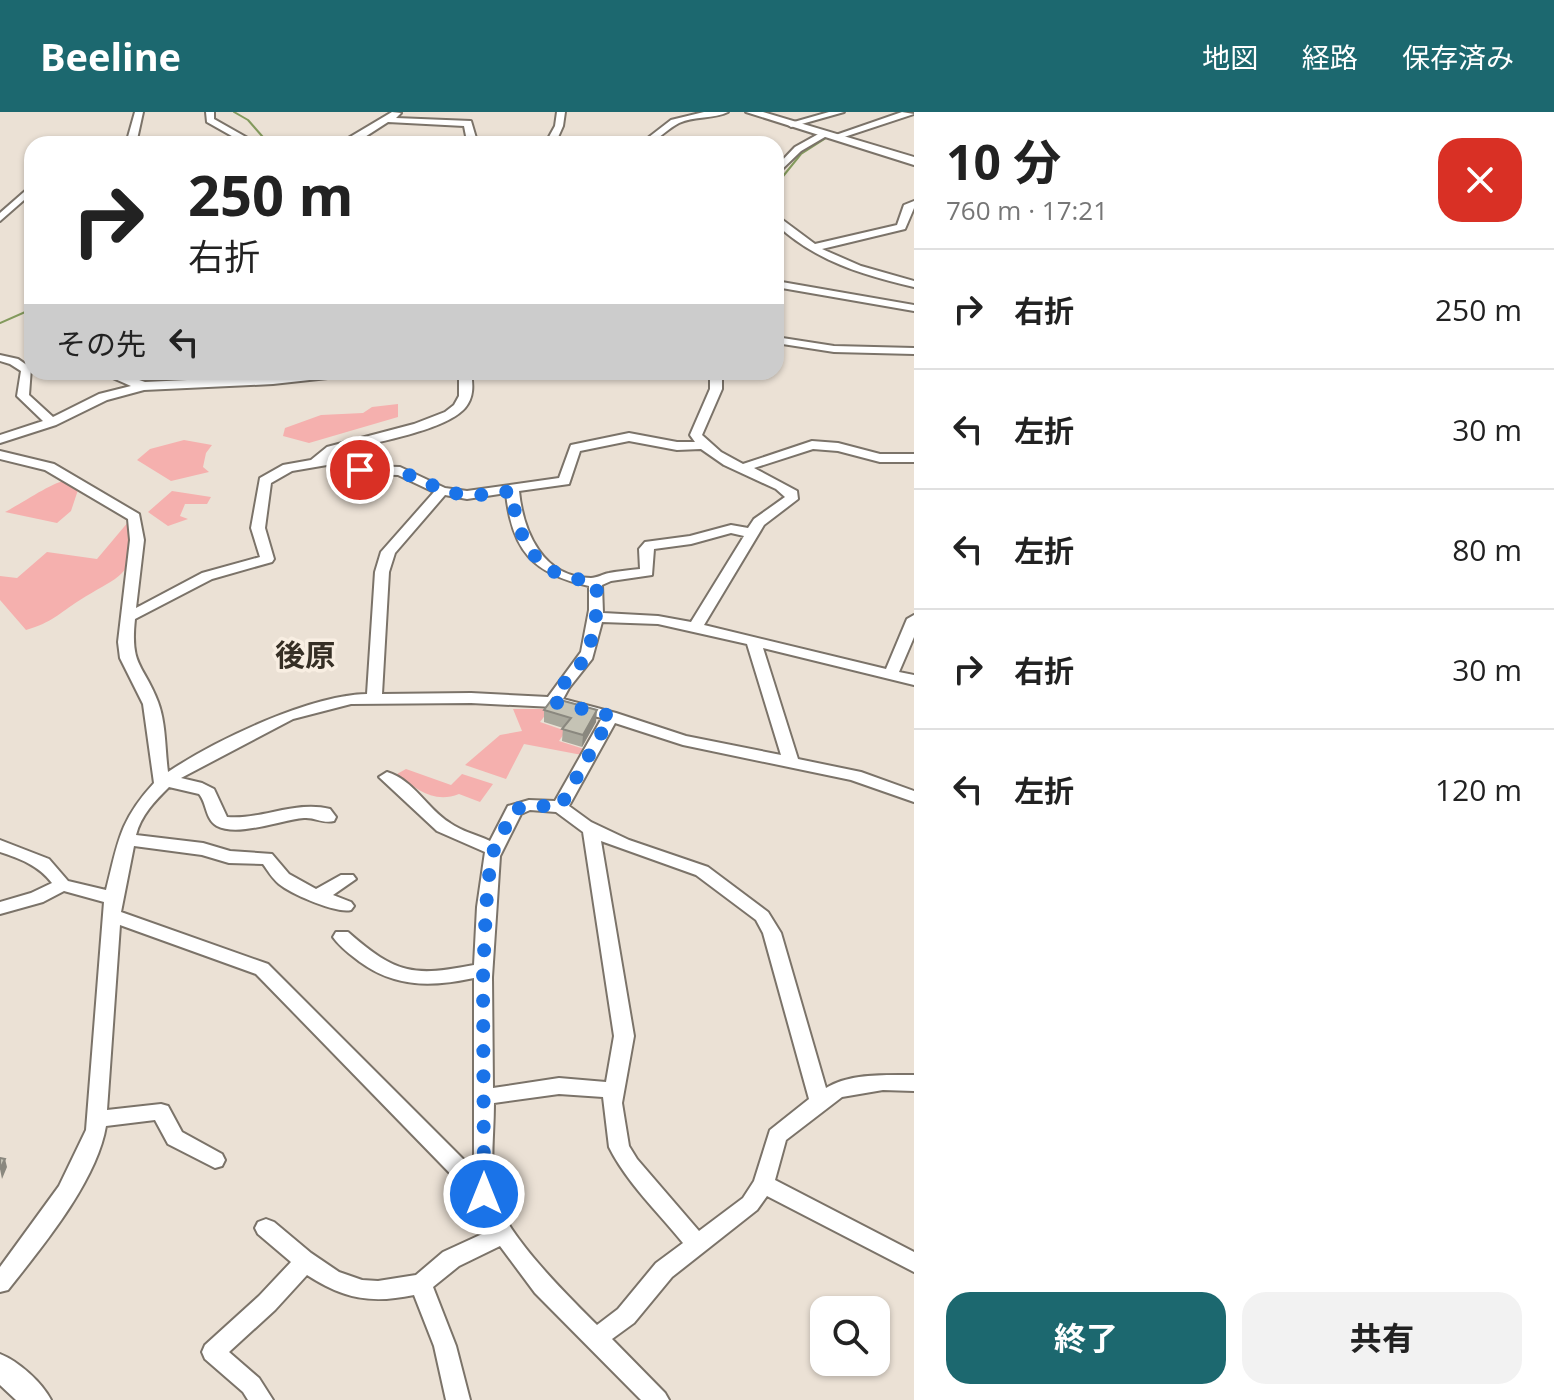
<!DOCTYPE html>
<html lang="ja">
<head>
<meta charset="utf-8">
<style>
	body { margin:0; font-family:"Open Sans","Noto Sans JP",sans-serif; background:#f2f2f2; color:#222; height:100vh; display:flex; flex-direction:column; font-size:30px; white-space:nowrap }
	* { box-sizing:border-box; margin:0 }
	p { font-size:26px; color:#767676 }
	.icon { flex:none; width:44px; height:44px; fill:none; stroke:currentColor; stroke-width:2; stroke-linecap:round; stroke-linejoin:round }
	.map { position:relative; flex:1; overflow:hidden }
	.side { display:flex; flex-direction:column; background:#fff; width:640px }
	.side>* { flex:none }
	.top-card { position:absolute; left:24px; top:24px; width:760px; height:244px; border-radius:24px; box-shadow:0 2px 6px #0004; background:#fff; color:#222; overflow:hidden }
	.controls { position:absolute; left:810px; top:1184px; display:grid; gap:16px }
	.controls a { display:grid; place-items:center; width:80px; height:80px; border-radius:16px; background:#fff; box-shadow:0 2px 6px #0004; font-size:40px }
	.pin { position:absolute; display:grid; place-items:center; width:68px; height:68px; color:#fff; margin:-34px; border:4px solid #fff; border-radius:50%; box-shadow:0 2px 8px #0007 }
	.me { position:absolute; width:88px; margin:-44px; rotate:0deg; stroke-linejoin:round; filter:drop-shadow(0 0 6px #0008) }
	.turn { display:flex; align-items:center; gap:28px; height:168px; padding:0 32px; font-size:36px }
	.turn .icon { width:104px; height:104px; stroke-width:2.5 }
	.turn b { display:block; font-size:56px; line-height:68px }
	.then { display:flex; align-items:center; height:76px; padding:0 32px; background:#0003; gap:16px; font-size:30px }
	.round { display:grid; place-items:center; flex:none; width:84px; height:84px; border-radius:24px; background:#f2f2f2 }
	.headline { display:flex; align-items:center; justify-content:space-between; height:136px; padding:0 32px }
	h1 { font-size:48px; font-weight:700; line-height:60px }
	.cta { display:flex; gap:16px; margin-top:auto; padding:16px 32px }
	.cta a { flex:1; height:92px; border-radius:24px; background:#1c686f; color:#fff; font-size:32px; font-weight:700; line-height:92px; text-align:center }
	.cta a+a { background:#f2f2f2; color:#222 }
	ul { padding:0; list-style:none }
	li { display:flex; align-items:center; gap:24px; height:120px; padding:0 32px; border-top:2px solid #e0e0e0 }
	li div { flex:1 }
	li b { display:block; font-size:30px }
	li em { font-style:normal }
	header { display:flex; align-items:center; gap:48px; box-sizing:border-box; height:112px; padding:0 40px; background:#1c686f; color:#fff }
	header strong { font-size:38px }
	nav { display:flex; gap:44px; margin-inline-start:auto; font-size:28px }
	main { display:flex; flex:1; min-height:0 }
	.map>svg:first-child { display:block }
	.green { fill:#f5b0ae }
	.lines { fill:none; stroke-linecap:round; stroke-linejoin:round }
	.stream { stroke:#839a5d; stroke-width:2 }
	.minor-casing { stroke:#7b7369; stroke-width:4 }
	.major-casing { stroke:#7b7369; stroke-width:4 }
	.minor { fill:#fff; fill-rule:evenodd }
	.major { fill:#fff; fill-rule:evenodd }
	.wall { fill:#a9a89c }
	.shaded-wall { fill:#8a887f }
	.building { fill:#c5c3b5; stroke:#8a887f; stroke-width:2 }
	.route { stroke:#1a73e8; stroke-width:14; stroke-dasharray:0 25.2 }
	.labels { text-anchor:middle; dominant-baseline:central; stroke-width:7; stroke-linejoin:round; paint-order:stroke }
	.quarter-label { font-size:30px; font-weight:bold; fill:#362f25; stroke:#f8eee2 }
</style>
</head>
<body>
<header>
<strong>Beeline</strong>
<nav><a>地図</a><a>経路</a><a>保存済み</a></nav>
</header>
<main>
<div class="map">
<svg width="914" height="1288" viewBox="0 0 914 1288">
	<rect width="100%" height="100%" fill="#ebe1d5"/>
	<path class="green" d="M398,292v13l-89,26 -26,-7 2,-8 36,-13 42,-2 9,-6z
		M184,328l28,5 -6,8 -3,14 6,5 -38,9 -34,-21 13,-11z
		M64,369l14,9 -7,21 -14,12 -52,-11c14,-7 48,-30 59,-31z
		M172,379l39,6 -4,7h-22l-5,12 8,3 -20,7 -20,-14z
		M129,409c10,55 -9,54 -49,79 -22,14 -27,22 -54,30l-26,-30v-24l17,2 30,-26 50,7z
		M513,597h37l-10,13 26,9 -7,10 25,8 -2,6 -58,-11 -18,35 -41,-14 35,-30 22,-4z
		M406,657l45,16 11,-11 31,10 -13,18 -21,-8c-25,10 -43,-5 -62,-20z"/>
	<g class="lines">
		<path class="stream" d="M234,0l14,8 21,24
			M835,23l36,-12
			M780,68l21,-26 25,-16
			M0,211l32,-14"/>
		<defs>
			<path id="minor" d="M135,0h8l-7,32h-10z
				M206,0h8v7l44,25h-12l-39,-22z
				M392,0l9,1 -5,5 75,3 5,17 64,3 5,3h-73l-5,-3 -3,-15 -76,-4 -34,22h-10l1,-4z
				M557,0h8l-2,14 -8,18h-10l10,-18z
				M704,0h24c-14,7 -34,4 -49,11 -14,7 -23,21 -39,21l31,-24z
				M829,0h15l-53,15 -4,-3z
				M902,0l12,2 -76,25 -8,-2z
				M822,20l8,2 -29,17 -25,24v-8l19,-20z
				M32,73v8l-32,28v-8z
				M914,89v7l-9,21 -83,20 39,17 53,15v6c-51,-12 -99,-26 -138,-63v-9l39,29 82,-19 7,-20z
				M776,169l138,24v6l-138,-24z
				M776,225l58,9 80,2v6l-80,-2 -58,-9z
				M0,243l18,4 13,9 -2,27 24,22 46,-23 32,-8 -32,-14h17l29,10 207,-10 -6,4 -73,8 -129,6 -37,10 -51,25 -56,18v-8l43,-14 -26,-25 4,-25 -11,-7 -10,-3z
				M459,260h12c2,13 3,25 -6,36 -21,24 -97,35 -130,45l-6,5 31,8 40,1 45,21 22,3 92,-13 12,-33 58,-12 48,9h18l-5,-7 20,-46v-17h12v17l-20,46 19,17 22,12 69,-23 26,2 42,11h34v8h-34l-42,-11 -25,-2 -59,19 43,23 1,8 -34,26 -60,100 182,44 21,-50 7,-4v22l-15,35 15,3v10l-151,-37 35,111 63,13 53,19v11l-63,-22 -168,-35 -68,-22 -46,83 22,16 38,18 79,27 60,45 13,21 45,155c24,-15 61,-13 88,-13v16l-31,-1 -41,7 -56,43 -11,40 139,72v20l-147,-76 -10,14 -85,67 -38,46 -22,16 53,54 4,7h-28l-106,-107 -35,-47 -41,20 -26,21 23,59 14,54h-24l-12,-54 -20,-51c-43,9 -70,4 -107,-20l-32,35 -46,42 30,26 14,22h-25l-5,-8 -38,-33 -3,-7 3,-7 54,-49 32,-34 -33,-28 -3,-6 3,-6 8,-3 8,3 37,31 28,19 23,8 16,1 38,-6 27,-23 48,-22 -15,-30 -220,-226 -136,-49 -13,185 54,-6 7,2 14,26 40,22 3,6 -3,6 -7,2 -47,-24 -13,-24 -49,6c-9,55 -64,121 -98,164l-8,2v-25l59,-81 27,-56 18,-228 -40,-11 -21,11 -43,12v-12l31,-9 21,-10c-14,-18 -31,-24 -52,-31v-12l49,19 19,22 38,9c12,-47 13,-69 48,-107l-11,-79 -23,-46 -2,-16 12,-102 -2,-21 -83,-49 -45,-11v-8l54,13 85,50 5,26 -8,68 66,-35 58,-16 -9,-29 9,-50 23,-13 28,-5 16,-13 87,-23 31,-12 9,-7 5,-9zM629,329l48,9 24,-1 23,16 52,24 9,8 -31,22 -6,9 -17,-3 -41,11 -45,6 -6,7 1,20c-10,1 -21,2 -31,4 -6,1 -12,5 -18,5 -48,0 -68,-46 -72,-87l50,-7 11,-33zM327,353l33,9 38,1 36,17 -53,60 -6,20 -8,122c-57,1 -151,46 -199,78 -3,-22 -2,-49 -10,-70 -15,-39 -28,-35 -23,-83l77,-40 60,-17 2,-3 -9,-31 6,-45 21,-12zM506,381c6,58 27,81 83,93v24l-8,42 -33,45 -77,-4 -89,1 7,-122 6,-19 50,-58 22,4zM731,421l13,3 -53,86 -33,-6 -55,-3 -1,-28 9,-4 41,-6 2,-26 37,-5zM602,510l56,2 89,20 34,111 -95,-19 -70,-23 -53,-14 6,-11 23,-29zM471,591l83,4 48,11 -47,83 -26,-1 -21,6 -18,35c-13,-6 -29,-10 -40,-18 -23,-14 -36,-43 -63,-51l-8,5 58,54 48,21 -8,55 -3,58c-61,12 -78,9 -126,-33h-12l-3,5c7,10 18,18 27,25 36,26 72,25 114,16v192l-206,-206 -147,-52 13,-66 68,9 27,8 34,1c5,7 9,14 16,20 12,10 58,30 72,26l3,-4 -3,-4 -18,-7 23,-16 -3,-4h-12l-25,14 -27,-15 -17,-20 -42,-3 -27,-8 -67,-8c5,-20 19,-34 33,-48l30,7c8,9 6,25 18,32 21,11 64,-6 87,-8 11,-1 19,6 30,3l2,-4 -6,-8c-34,-9 -68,11 -103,8l-13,-28 -12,-6 -21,-5 112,-59 58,-15zM530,698l26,2 27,20 31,204 -8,46 -47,-4 -66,10 -1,-111 8,-121 21,-42zM601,729l95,34 60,45 7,13 46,166 -39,31 -16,51 -11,17 -44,33 -62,-72 -8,-13 -7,-43 12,-67zM559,982l44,3 6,50c18,36 49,65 74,96l-27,20 -38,46 -21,16c-28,-28 -97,-95 -103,-134 -4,-28 0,-59 0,-88z"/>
			<path id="major" d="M746,0h17l151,45v8z
				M0,1242c18,7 42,28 51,46h-35l-16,-15z"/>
		</defs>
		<use href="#minor" class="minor-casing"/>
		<use href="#major" class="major-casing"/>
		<use href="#minor" class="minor"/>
		<use href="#major" class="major"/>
	</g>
	<path class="wall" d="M544,598l52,12 -14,25 -20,-6 1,-13 -19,-6z"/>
	<path class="shaded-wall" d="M597,598l-1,12 -14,25 1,-12z
		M5,1047l2,8 -5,12 -2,-10z"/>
	<path class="building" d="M553,586l44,12 -14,25 -21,-6 9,-11 -27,-8z
		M0,1046l5,1 -5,10z"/>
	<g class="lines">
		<path class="route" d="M360,358l40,1 50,22 30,2 32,-4c2,27 11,57 33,75 13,11 34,13 50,17 6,15 -2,61 -11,76 -9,15 -25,25 -30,43l57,14 -51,91 -31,-2 -15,5 -23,46 -5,51 -3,70 1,217"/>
	</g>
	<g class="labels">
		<g class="quarter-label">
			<text x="305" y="542">後原</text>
		</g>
	</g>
</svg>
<div class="controls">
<a><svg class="icon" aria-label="search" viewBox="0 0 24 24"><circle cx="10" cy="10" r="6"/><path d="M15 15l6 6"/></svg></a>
</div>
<div class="pin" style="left:360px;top:358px;background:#d93025"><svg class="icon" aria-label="arrive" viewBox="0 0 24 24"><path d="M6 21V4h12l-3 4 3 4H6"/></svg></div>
<svg class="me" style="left:484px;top:1082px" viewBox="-20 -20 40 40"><circle r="17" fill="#1a73e8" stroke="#fff" stroke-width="3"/><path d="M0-11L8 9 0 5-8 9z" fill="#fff"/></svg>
<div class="top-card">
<div class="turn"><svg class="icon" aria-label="right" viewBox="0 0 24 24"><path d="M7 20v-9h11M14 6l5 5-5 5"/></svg><div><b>250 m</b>右折</div></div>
<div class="then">その先<svg class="icon" aria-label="left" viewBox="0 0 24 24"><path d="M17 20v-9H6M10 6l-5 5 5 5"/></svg></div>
</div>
</div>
<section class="side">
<div class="headline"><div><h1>10 分</h1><p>760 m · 17:21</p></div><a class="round" style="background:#d93025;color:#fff"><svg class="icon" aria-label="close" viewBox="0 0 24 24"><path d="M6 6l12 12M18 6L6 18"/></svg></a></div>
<ul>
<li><svg class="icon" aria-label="right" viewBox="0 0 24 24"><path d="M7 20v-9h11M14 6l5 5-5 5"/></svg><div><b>右折</b></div><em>250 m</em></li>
<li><svg class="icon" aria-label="left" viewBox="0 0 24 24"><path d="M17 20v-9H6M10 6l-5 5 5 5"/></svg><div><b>左折</b></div><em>30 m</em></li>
<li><svg class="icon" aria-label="left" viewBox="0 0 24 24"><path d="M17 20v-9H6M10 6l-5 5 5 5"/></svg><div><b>左折</b></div><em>80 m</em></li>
<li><svg class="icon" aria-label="right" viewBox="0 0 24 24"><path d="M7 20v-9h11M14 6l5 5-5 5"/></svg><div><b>右折</b></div><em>30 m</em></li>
<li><svg class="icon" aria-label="left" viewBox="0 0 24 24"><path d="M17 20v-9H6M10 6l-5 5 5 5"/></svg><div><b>左折</b></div><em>120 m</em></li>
</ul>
<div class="cta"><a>終了</a><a>共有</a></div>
</section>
</main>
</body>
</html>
